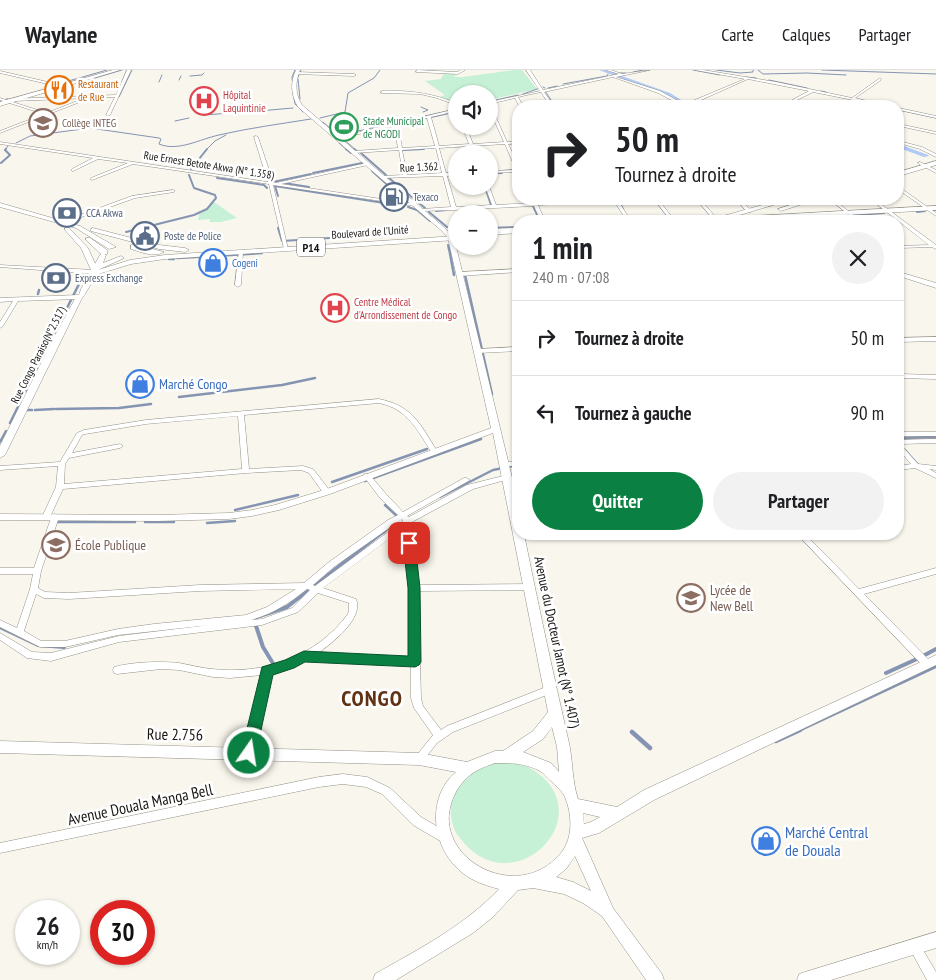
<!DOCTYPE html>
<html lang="fr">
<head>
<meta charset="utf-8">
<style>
	body { margin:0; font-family:"PT Sans Narrow",sans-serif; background:#f2f2f2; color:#202124; height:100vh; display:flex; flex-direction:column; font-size:19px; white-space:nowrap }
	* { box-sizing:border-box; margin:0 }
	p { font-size:16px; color:#757577 }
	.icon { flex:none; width:28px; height:28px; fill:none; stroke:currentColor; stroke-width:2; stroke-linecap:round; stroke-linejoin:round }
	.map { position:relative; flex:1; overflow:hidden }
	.side { position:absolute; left:512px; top:145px; width:392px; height:325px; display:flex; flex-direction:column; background:#fff; border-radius:20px; box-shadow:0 1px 4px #0004 }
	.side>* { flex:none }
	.banner { position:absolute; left:512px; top:30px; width:392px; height:105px; border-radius:20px; box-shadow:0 1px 4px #0004; background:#fff; color:#202124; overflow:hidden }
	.controls { position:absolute; left:448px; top:15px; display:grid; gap:10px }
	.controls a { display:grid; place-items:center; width:50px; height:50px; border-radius:50%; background:#fff; box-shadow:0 1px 4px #0004; font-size:25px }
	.speed { position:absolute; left:15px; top:830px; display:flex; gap:10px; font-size:25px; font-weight:700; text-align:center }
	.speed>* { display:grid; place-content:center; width:65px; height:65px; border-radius:50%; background:#fff; box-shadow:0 1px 4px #0004; line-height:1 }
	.speed small { font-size:12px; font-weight:400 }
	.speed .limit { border:8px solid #d22; background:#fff; color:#111 }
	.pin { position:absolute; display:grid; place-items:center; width:42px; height:42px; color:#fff; margin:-21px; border-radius:10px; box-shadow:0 2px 8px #0006 }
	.me { position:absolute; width:55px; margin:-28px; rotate:13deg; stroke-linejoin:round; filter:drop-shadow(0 0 4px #0008) }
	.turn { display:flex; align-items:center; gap:18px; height:105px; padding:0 20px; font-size:22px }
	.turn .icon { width:65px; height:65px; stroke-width:2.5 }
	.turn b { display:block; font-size:35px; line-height:42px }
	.round { display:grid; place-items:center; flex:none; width:52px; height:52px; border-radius:26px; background:#f2f2f2 }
	.headline { display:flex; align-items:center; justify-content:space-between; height:85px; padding:0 20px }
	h1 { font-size:30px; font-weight:600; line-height:38px }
	.action { display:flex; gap:10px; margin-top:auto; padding:10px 20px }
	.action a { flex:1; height:58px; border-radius:30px; background:#0b8043; color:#fff; font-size:20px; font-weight:600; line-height:58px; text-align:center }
	.action a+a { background:#f2f2f2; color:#202124 }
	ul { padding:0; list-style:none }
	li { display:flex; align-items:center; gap:15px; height:75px; padding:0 20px; border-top:1px solid #e0e0e0 }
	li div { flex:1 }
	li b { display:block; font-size:19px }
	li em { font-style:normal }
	header { display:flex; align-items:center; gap:30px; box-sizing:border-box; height:70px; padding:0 25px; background:#fff; border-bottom:1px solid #e0e0e0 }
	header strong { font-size:24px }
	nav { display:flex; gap:28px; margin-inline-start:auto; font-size:18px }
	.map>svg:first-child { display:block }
	.green { fill:#c6f1d6 }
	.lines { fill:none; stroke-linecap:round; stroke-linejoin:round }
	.stream-far4 { stroke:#8494b2; stroke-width:1 }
	.stream-far3 { stroke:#8494b2; stroke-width:2 }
	.stream-far2 { stroke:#8494b2; stroke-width:2.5 }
	.stream-far1 { stroke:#8494b2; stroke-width:4 }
	.stream { stroke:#8494b2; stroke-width:4.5 }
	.canal { fill:#b2caf6; fill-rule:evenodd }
	.street-casing { stroke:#939188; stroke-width:1 }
	.secondary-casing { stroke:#939188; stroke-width:1 }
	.primary-casing { stroke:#939188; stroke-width:1 }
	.street { fill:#fff; fill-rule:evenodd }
	.secondary { fill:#fff; fill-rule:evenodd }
	.primary { fill:#fff; fill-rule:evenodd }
	.route { fill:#0b8043; stroke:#07532c }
	.labels { text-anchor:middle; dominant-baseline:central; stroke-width:5; stroke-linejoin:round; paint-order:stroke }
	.far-food-label { font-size:11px; fill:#c56008; stroke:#fff; text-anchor:start }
	.far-health-label { font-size:11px; fill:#be3a42; stroke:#fff; text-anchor:start }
	.far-leisure-label { font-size:11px; fill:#27864d; stroke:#fff; text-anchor:start }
	.far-education-label { font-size:11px; fill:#785e54; stroke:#fff; text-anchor:start }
	.far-street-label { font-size:11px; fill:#181714; stroke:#fff }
	.far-service-label { font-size:11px; fill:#4e5e75; stroke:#fff; text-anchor:start }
	.far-shop-label { font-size:11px; fill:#366cbe; stroke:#fff; text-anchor:start }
	.shield { fill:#fff; stroke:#5d5d5a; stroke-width:1 }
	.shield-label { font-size:12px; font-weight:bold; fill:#181714 }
	.shop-label { font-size:14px; fill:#366cbe; stroke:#fff; text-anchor:start }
	.education-label { font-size:14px; fill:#785e54; stroke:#fff; text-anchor:start }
	.street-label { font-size:14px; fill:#181714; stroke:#fff }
	.near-street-label { font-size:16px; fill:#181714; stroke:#fff }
	.near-shop-label { font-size:16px; fill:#366cbe; stroke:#fff; text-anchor:start }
	.near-district-label { font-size:22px; font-weight:bold; letter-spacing:1px; fill:#613213; stroke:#fff }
</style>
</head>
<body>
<header>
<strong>Waylane</strong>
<nav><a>Carte</a><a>Calques</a><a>Partager</a></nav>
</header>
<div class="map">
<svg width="936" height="910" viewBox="0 0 936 910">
	<rect width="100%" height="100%" fill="#f9f6ed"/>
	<path class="green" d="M514,0h8l15,19 -48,11v-6h-33v11l-17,-8 6,-2 -20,-14 16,-2 3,-6 12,1 -2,3h9z
		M214,132l23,16 -16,4h-11v-3l-12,1 1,-6 8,-4z
		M515,691c102,39 2,153 -56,76 -10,-13 -11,-36 -3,-51 3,-4 9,-9 14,-12 3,-3 7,-9 11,-10 9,-4 25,-2 34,-3z"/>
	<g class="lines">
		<path class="stream-far4" d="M693,0l27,5
			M716,0l24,3 13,-1v-2
			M758,0l5,4 44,-1 39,2
			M822,0l114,4
			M633,2l10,-2
			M613,3h13
			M190,6l12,-1 2,-2
			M298,7l3,-7
			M746,7l10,1
			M298,9l2,20
			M179,10l2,-4
			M769,10l38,8
			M65,12l42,-12
			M159,12l3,-7
			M78,13l44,-13
			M563,14l44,-8 1,-2
			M293,16l-1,-9 3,-7
			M543,17l2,1
			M548,18l9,-2
			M548,20l-3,1 10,15
			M821,21l5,1
			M293,23l2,11 8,8
			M523,24l17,-6
			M119,27l13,-27
			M84,30l13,-2
			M496,30l22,-5
			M864,32l19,4
			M421,37l7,3 -5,2
			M899,40l37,8
			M259,41l34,-3
			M205,45l25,-2
			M425,46l31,-7
			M320,48l25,-6 3,-19 26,-15 6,-8
			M420,50l36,-8
			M175,51l14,-3
			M323,52l15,13
			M340,65l77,-17
			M342,68l11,-3
			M342,68l14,12
			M16,73l14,-7 60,-8 69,10 2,1 -2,5c19,8 41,-5 60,-9 30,-7 61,-11 92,-16
			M339,73l8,7
			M510,74l9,-1
			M455,77l14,-1 2,4
			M5,80l3,-4
			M206,80l9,-9 11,-6
			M405,80l29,-2"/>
		<path class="stream-far3" d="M346,79l5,4
			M354,79l3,2
			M470,79l1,2
			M403,80l21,-1
			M361,83l25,22
			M1,93l9,-8 -5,-5 1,-1
			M191,99l16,-20
			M372,101l19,17
			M501,101l15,-1
			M313,103l49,-10
			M448,103h8
			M490,103h12
			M217,108l47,7 3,3
			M389,108l36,30
			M273,112l38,-8
			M284,113l25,4
			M486,120l5,15
			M395,121l3,3
			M278,126l-3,-10 109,17
			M401,126l3,3
			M609,129h2
			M652,129l3,3
			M618,130l5,9
			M388,134l16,2
			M533,136l7,15
			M408,137l9,3 13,11
			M933,140h3
			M436,141l10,-1
			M429,142l18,15
			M917,142l8,-1
			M856,145l28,-2
			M278,158l4,13 112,-7
			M489,158l30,-1
			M126,162l68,-17 13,-6 9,-11 -1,-3 -21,-7 -5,-13
			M448,175l1,5"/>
		<path class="stream-far2" d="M449,178l5,27
			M198,187l64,-4
			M177,188l19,-1
			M169,189h5
			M465,205l27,119
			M38,224l1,-4
			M53,266l28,-56
			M179,327l103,-12 33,-7
			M56,339l63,-1 32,-4
			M25,340h7
			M35,340l19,-1
			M10,353l41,-83
			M899,368l37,-1
			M0,372l6,-11
			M905,380l14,16
			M365,411l116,-42
			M332,412l95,-33
			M440,427l53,-27 24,-5
			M385,435l13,12
			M235,440l63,-15
			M54,452h81
			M145,452h29
			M207,453l28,-2
			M383,463l7,-6"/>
		<path class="stream-far1" d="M248,550l39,-13 97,-76
			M255,553l8,24 11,18
			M0,557l38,18 26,2
			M923,586l13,-7
			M886,603l33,-15
			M797,661l139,-65"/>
		<path class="stream" d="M632,662l18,16
			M776,671l24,-11"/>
		<path class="canal" d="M599,0h6l65,23 21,13h-5l-20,-11z
			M899,74l29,11 1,1 -5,1 -25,-9z"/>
		<defs>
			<path id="street" d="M127,0h4l-21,45 -2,1 -2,-1 9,-18 -102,4 -7,-2 110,-4z
				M417,0l40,2 4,-2h4l-7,4 -42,-2z
				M526,0h4l13,20 76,-16 -13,-4h5l11,4 28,-4 -34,7 44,14 22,12 8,-1 55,-23 -50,-9h8l73,12 76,16 28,-20 1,2 -26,18 34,8h-6l-70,-14 -16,8 20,6h-5l-20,-6 17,-9 -61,-12 -56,25 -11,1 -23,-12 -45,-16 -69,15 10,14h-4l-9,-14 -23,5 5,9h-4l-4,-8 -26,6v-2l51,-11z
				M0,1l61,14 2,1 -2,1 -61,-14z
				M296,2l58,2 2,1 -2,1 -59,-2z
				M382,21c26,-1 50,2 74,12v2l-19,-7 -17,-4 -39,-1z
				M0,28l47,15 35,-14 3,1 -85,33v-2l44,-17 -44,-14z
				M489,35l2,1 16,36 12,-1v2l-11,1 11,22v6l-30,1v-2l27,-1 -11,-26 -31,2 3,8h-4l-3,-8 -31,2 7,25h10v2l-9,1 9,31 36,-2 -7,-19h4l7,19 37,-2 -2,-4h4l2,4 80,-4 14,22h-4l-13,-20 -76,4 7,16h-4l-7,-15 -80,4 -34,1v-1l2,-1 29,-2 -8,-31 -61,2v-2h1l20,-1 -4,-25 -45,3 -2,-1 2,-1 44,-3 -4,-22 -57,13 -2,-1 121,-29v2l-25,6 8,29 30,-2 -7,-18h4l7,18 31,-2 -15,-33zM427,48l8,28 -33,2 -4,-23zM436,78l6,25 -35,2 -5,-25z
				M899,38l37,8v2l-37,-8z
				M899,54l37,8v2l-37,-8z
				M256,66l2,1 15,45 3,1 91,-20h1v2l-87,19 134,20 2,1 -2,1 -142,-21 15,64 -2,1 -2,-1 -15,-65 -136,-20 -41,16 -2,-1 1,-1 37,-15 -30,-4 -25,12h-1v-2l21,-11 -93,-14v-2l268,40 -14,-45z
				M899,71l23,6 14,7v3l-16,-8 -21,-6z
				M920,92l16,8v3l-17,-9 -1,-1z
				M899,117l37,26v3l-37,-26z
				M173,120l2,1 -1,1 -39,6 -70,25 -4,-1 71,-26z
				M654,129h4l17,22h-4z
				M696,129h4l19,22h-4z
				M736,129h4l11,11v2h-4z
				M762,129h4l5,6v1h-4z
				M829,129h4l28,22h-4z
				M870,129h4l62,46v4l-4,-2 -33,1v-2l30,-1z
				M519,161v2l-30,2v-2z
				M239,181l4,1 -2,33 -3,2 -3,-2z
				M0,195l94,5 3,2 -3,2 -94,-7z
				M519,199v3l-59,4 -3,-2 3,-2z
				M82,222l3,2 -3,4 -2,1 -62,2 -15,25 -3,2v-6l13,-21 -13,1v-4l78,-3z
				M936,267v4l-37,1v-4z
				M519,277v4l-41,2 -3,-2 3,-2z
				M899,304l37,1v4l-37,-1z
				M379,329c34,7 41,25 58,52l-1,2h-4c-15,-23 -24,-44 -53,-50l-135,12 5,54 54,-3 10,3 18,23 -4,2h-3l-15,-21 -8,-3 -55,3 -183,16 -13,28 -4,3 -4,-3 14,-30 2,-21 -58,4v-4l60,-4 17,-29 7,-3 62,-10zM238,346l4,53 -178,15 1,-20 4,-6 51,-10 3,-2 -3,-2 -48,9 10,-18 3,-1 61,-10z
				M899,362h37v4h-37z
				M936,369v4l-36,1 1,1 17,19 18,2v4l-7,-1 7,4v5l-21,-10 -16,2v-4l12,-2 -12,-14v-10z
				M502,392h17v4h-15l-3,-2z
				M365,404h4l17,20 17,18 61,-34h2l4,2 -63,36 2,1 58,-32 40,-10 4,2 -2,2 -36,10 -61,33 6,63 112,-1 3,1 1,2 -1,2 -3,1 -112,1 3,107 2,8 18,24 6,-4 104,-41 3,1 2,3 -2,3 -101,40 -16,11 -15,19 -3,1 -3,-1 -2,-3 2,-3 17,-21 -19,-27 -3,-10v-34l-106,-3 -20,8 -14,4 -17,80 -2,3 -3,1 -3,-1 -2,-3 18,-78 -32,3 -17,-1 -34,-7 -18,-1 -44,5 -3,-1 -1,-3 1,-3c18,-5 46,-6 65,-4 11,2 22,5 33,6 52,6 104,-12 136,-55l1,-5v-6l-31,-10 -20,19 -36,13 -143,17 -68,19 -24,-3 -27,-18v-7l32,19 19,1 68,-17 91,-11 -92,10 -53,12h-25l-40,-20v-7l17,8 13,-39 3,-15h-33v-6h34l18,-53 3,-1 4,3 -18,54 -3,17 7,4 24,1 131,-8 104,-2 25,-21 59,-42 10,-5 -18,-17 -15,-20 -2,-2zM402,449l1,2 -88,65 -2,-1 22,-19zM405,457l5,61 1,69 -94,-3c15,-11 47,-35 39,-55l-33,-11zM296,519l-29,18 -21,8 -92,9 -36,5 -53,12h-24l-17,-10 12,-37 8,4 25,1 131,-8zM307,519l3,1 -18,18 -30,11 -11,1c21,-6 39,-17 56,-31z
				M797,464h8l54,55 77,-21v6l-72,20 66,67 1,3 -1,3 -3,1 -3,-1z
				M343,704l24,3 23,11 31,29 29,17 1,4 -1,4 -4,1 -4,-1 -29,-17 -31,-31 -16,-7 -23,-3 -24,3 -319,66v-10l319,-66z
				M915,871l4,2 17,29v8h-9l-16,-29 -2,-4 2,-4z"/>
			<path id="secondary" d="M296,0h4c-5,12 -5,24 2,35l144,124 8,9 62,256 3,15v25h5c14,70 29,139 45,209 4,19 3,38 9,56l39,8 27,-17 292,-135v10l-282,135 -55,33 -17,5 31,70 49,66 2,6h-18l-44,-64 -19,-13 -19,-9 -31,-6 -15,2 -25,27 -20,16 -77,47h-23l2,-6c44,-25 89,-48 124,-85 -15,-4 -30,-9 -41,-20 -27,-25 -31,-73 -2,-97l-37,-7 -419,-12v-12l419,12 48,9 28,-11h8l30,-20 15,-19 -55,-279 -163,61 -51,16 -27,6 -23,3 -72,2 -157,-1v-6l157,1 72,-2 23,-3 23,-5 49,-15 167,-62 -43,-190 -6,-7 -144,-124c-7,-12 -8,-24 -2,-37zM552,657l5,20 2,25 -8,-9 -28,-11 20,-13zM495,693c17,0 30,0 45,8 4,2 7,7 11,10 4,4 10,9 13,14 8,17 10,42 -3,58 -45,55 -137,1 -106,-59 4,-9 13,-19 23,-24 5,-3 12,-5 17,-7zM583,743l17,4 -9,5 -7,2zM575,786l16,35 -18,-9 -17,-5 10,-8z
				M103,183l3,2 -3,8 18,-7 3,2 -24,11 -15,25 -2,2 -78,159 -5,3v-12l53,-107 23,-42 3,-2 2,-6 19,-34z
				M936,862v16l-105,32h-34l2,-6 6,-2z"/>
			<path id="primary" d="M113,0h7l-120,36v-4z
				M936,91v4l-37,11v-4z
				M784,129h9l-70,21 -61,1 3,-2 58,-3z
				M809,129h9l-37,12 -3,-2z
				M0,133l80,23 36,21 -7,2 -33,-21 -76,-21z
				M936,136v4l-182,10 -3,-2 3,-2z
				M65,158h4l19,20 10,22 32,-10 35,-5 291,-19v4l-291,19 -34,5 -39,12 -4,-2 4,-2 -11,-24 -16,-18z
				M93,158l66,17 26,3 4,2 -4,2 -26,-3 -68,-18v-2z
				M519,158v4l-30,1v-4z
				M86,168h4l17,12v4h-6l-15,-14z
				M131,175c4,0 30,6 33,7 -10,6 -23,0 -33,-3z
				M899,202l37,11v5l-37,-12z"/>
		</defs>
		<use href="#street" class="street-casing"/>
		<use href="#secondary" class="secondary-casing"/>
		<use href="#primary" class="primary-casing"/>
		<use href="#street" class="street"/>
		<use href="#secondary" class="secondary"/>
		<use href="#primary" class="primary"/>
	</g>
	<path class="route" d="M409,468l6,5 5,45 1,74 -2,3 -4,2 -110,-5 -11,6 -21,7 -17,78 -2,5 -5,2 -5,-2 -3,-5 21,-86 23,-7 19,-9 104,5v-68l-5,-45z"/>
	<defs>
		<symbol id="restaurant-ring" viewBox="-11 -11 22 22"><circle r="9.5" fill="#fff" stroke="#e8710a" stroke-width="1.5"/><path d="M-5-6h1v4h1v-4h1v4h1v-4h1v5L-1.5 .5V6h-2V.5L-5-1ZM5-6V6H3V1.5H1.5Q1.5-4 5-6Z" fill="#e8710a"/></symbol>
		<symbol id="hospital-ring" viewBox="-11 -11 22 22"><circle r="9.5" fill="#fff" stroke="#e0444e" stroke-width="1.5"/><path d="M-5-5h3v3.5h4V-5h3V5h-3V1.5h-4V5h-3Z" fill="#e0444e"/></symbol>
		<symbol id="school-ring" viewBox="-11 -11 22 22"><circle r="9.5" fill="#fff" stroke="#8d6e63" stroke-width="1.5"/><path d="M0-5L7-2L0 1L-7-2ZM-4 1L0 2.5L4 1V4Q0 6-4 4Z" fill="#8d6e63"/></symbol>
		<symbol id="stadium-ring" viewBox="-11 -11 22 22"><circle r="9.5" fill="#fff" stroke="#2e9e5b" stroke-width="1.5"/><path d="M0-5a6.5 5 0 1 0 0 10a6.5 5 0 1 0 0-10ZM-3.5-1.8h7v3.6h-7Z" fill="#2e9e5b"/></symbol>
		<symbol id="fuel-ring" viewBox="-11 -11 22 22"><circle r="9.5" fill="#fff" stroke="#5c6f8a" stroke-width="1.5"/><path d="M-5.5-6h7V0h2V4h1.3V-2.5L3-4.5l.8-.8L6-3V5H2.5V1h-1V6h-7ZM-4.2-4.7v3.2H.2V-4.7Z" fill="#5c6f8a"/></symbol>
		<symbol id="bank-ring" viewBox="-11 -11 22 22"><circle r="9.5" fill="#fff" stroke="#5c6f8a" stroke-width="1.5"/><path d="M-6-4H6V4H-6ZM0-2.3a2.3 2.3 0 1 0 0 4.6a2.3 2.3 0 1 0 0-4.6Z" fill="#5c6f8a"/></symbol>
		<symbol id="civic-ring" viewBox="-11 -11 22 22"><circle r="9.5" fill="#fff" stroke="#5c6f8a" stroke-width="1.5"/><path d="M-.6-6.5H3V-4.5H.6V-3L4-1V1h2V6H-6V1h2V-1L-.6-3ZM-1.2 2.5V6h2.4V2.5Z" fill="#5c6f8a"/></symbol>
		<symbol id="shop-ring" viewBox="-11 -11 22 22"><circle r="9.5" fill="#fff" stroke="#3f7fe0" stroke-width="1.5"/><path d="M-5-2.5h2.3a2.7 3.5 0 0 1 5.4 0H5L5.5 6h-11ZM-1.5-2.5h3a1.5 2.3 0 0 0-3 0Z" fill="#3f7fe0"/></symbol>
	</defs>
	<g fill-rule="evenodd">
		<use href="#restaurant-ring" x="43" y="4" width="32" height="32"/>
		<use href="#hospital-ring" x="188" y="15" width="32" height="32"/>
		<use href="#school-ring" x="27" y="37" width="32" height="32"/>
		<use href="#stadium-ring" x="328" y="41" width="32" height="32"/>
		<use href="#fuel-ring" x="378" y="111" width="32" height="32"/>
		<use href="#bank-ring" x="51" y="127" width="32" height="32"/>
		<use href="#civic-ring" x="129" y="150" width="32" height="32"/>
		<use href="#shop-ring" x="197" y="177" width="32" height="32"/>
		<use href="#bank-ring" x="40" y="192" width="32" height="32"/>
		<use href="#hospital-ring" x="319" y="222" width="32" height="32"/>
		<use href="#shop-ring" x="124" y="298" width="32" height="32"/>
		<use href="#school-ring" x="40" y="459" width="32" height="32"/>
		<use href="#school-ring" x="675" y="512" width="32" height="32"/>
		<use href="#shop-ring" x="750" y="755" width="32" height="32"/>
	</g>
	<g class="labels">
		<g class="far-food-label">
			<text x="78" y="14">Restaurant<tspan x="78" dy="13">de Rue</tspan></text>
		</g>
		<g class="far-health-label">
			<text x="223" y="25">Hôpital<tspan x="223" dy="13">Laquintinie</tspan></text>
			<text x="354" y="232">Centre Médical<tspan x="354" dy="13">d'Arrondissement de Congo</tspan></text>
		</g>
		<g class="far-leisure-label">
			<text x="363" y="51">Stade Municipal<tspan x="363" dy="13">de NGODI</tspan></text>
		</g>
		<g class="far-education-label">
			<text x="62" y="53">Collège INTEG</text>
		</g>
		<g class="far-street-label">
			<text transform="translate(209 95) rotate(9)">Rue Ernest Betote Akwa (N° 1.358)</text>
			<text transform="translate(419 97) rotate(-3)">Rue 1.362</text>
			<text transform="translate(370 162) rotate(-4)">Boulevard de l'Unité</text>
			<text transform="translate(38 285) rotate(-63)">Rue Congo Paraiso(N°2.517)</text>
		</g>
		<g class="far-service-label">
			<text x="413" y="127">Texaco</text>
			<text x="86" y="143">CCA Akwa</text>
			<text x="164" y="166">Poste de Police</text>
			<text x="75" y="208">Express Exchange</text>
		</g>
		<g class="far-shop-label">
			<text x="232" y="193">Cogeni</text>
		</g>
		<rect class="shield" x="297" y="167.5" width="28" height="19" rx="4"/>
		<g class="shield-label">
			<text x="311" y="177">P14</text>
		</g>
		<g class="shop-label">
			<text x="159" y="314">Marché Congo</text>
		</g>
		<g class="education-label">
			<text x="75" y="475">École Publique</text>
			<text x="710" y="520">Lycée de<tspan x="710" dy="16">New Bell</tspan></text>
		</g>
		<g class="street-label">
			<text transform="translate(557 572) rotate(78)">Avenue du Docteur Jamot (N° 1.407)</text>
		</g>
		<g class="near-street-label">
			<text transform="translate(175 664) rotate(1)">Rue 2.756</text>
			<text transform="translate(140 734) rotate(-12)">Avenue Douala Manga Bell</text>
		</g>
		<g class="near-shop-label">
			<text x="785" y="762">Marché Central<tspan x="785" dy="18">de Douala</tspan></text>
		</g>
		<g class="near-district-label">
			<text x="372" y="628">CONGO</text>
		</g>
	</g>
</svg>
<div class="controls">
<a><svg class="icon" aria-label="sound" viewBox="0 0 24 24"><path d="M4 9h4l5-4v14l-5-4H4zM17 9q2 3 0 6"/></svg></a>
<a>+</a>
<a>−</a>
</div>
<div class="speed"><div>26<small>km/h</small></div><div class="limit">30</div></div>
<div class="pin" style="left:409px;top:473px;background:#d93025"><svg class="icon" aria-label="arrive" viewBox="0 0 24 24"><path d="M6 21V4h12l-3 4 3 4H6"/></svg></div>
<svg class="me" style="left:249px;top:683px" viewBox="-20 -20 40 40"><circle r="17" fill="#0b8043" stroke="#fff" stroke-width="3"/><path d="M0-11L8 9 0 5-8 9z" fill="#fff"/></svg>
<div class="banner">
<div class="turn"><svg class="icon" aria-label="right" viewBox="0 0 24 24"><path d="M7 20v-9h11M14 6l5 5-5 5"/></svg><div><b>50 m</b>Tournez à droite</div></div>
</div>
<section class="side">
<div class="headline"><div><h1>1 min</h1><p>240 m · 07:08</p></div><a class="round"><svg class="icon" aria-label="close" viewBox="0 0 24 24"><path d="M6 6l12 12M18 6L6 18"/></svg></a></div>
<ul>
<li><svg class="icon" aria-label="right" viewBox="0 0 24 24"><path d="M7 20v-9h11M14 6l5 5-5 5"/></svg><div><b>Tournez à droite</b></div><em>50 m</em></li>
<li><svg class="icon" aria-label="left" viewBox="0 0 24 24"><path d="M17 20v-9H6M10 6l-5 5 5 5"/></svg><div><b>Tournez à gauche</b></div><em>90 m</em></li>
</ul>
<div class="action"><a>Quitter</a><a>Partager</a></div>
</section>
</div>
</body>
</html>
